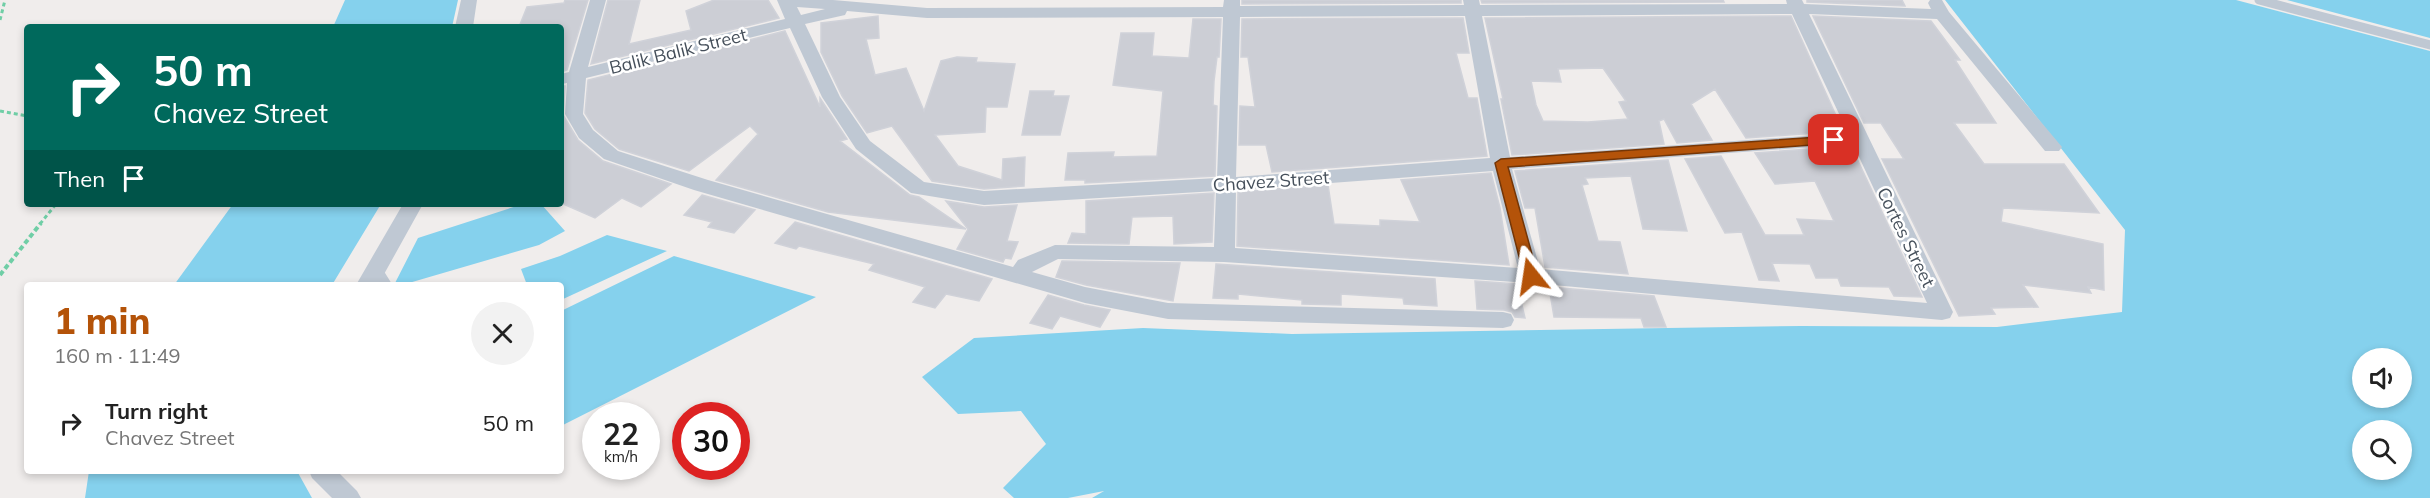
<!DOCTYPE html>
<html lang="en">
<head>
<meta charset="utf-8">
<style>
	body { margin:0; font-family:Mulish,sans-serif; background:#f2f2f2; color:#222; height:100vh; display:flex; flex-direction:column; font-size:22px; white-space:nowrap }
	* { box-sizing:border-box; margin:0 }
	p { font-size:20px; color:#767676 }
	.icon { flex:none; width:33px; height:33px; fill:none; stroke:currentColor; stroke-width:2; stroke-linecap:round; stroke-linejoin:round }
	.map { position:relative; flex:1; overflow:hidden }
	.panel { position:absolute; left:24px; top:282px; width:540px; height:192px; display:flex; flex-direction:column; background:#fff; border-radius:6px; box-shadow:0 3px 9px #0003 }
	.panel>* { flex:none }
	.banner { position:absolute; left:24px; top:24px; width:540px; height:183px; border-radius:6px; box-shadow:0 3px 9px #0003; background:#00695c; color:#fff; overflow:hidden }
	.controls { position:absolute; left:2352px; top:348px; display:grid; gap:12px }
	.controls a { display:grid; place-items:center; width:60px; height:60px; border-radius:50%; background:#fff; box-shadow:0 3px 9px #0003; font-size:30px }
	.speed { position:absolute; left:582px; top:402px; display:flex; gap:12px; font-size:30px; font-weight:700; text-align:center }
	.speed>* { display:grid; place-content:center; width:78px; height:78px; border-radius:50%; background:#fff; box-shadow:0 3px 9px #0003; line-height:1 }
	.speed small { font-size:15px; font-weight:400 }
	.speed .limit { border:9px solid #d22; background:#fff; color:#111 }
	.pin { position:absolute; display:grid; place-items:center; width:51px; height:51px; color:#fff; margin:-26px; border-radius:12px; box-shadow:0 3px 9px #0006 }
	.me { position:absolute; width:66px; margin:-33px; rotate:345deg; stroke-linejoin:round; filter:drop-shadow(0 0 4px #0008) }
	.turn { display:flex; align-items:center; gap:21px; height:126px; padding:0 30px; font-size:27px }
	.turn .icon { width:78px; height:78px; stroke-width:2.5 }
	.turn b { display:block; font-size:42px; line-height:51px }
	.then { display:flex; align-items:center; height:57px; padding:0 30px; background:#0003; gap:12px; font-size:22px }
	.round { display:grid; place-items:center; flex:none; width:63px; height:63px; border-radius:32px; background:#f2f2f2 }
	.head { display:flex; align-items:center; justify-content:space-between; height:102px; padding:0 30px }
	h1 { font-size:36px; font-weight:800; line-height:45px; color:#b45309 }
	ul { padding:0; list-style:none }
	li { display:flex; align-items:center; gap:18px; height:78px; padding:0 30px }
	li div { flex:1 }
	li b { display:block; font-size:22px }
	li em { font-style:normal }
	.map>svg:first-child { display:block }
	.water { fill:#85d1ed; fill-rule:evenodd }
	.pier { fill:#f0edec }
	.building { fill:#ccced5; stroke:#d0d2d9; stroke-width:1.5; fill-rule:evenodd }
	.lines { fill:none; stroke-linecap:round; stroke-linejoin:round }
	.path-far1 { stroke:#70cea6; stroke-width:3; stroke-dasharray:4 3; stroke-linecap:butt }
	.path { stroke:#70cea6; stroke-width:4; stroke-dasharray:5 3; stroke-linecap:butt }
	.lane-far1 { stroke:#bfc8d3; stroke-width:9 }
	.lane { stroke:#bfc8d3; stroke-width:11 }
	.street { fill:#bfc8d3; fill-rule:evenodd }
	.route { fill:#b45309; stroke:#753606; stroke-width:1.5 }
	.labels { text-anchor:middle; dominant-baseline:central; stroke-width:5; stroke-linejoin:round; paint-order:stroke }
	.street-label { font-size:18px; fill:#454f5a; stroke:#fff }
</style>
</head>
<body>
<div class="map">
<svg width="2430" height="498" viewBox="0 0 2430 498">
	<rect width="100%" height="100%" fill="#f0edec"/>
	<path class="water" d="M345,0h113l-6,27h-119z
		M1945,0h485v498h-1338l12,-7 -36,7h-54l-11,-10 43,-44 -25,-33 -63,3 -36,-37 52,-39 169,-10 149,6 509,-8 196,1 125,-15 3,-82zM2362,358h40v40h-40zM2362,430h40v40h-40z
		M233,204h148l-49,81h-158z
		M523,204h18l24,27 -26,14 -137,40h-8l24,-47z
		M607,235l60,16 -106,49v-15h-34l-6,-16 39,-13z
		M674,256l142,41 -255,129v-115z
		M89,471h208l15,27h-227z"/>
	<path class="pier" d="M2236,0h51l143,38v13z"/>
	<path class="building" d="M565,0h23l-21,70 -6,2v-45h-42l8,-20 37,-4z
		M608,0h32l-11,44 62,-14 -5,-19 28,-11h54l11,18 -188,46z
		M1242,0h219v3l-219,1z
		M1481,0h242l1,2 -242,1z
		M1807,0h95l3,6 -98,-4z
		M878,16l1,22 -13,1 9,36 31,-7 18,43 17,-50 16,-4 20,1 -1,4 39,2 -8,43h-21l-1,25 -50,3 23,31 44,14 1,-21 22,-2 -1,29 -40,3 -52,-8 -40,-55 -25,7 -25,-37 -21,-44v-29z
		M1791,16l52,115 -97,7 -31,-49 -24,15 21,36 -35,3 -13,-24 -5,2 5,23 -152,11 -11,-56h2l-18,-81zM1603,68l23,33 -7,1 9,17 -40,3 -45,-1 -7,-16 -5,-24 30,1 -3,-13z
		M1813,16l118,5 29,39h-5l41,63h-42l30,41h80l35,49 -96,-5 -2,14 102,22 1,46 -16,-3 3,6 -68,-8 15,22 -47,1 4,6 -36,2 -77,-157h22l-23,-36h-17z
		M1463,18l6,35h-13l12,45h9l10,58 -215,16 -6,-27h-27l1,-39 15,1 -7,-50h-7l1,-38z
		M1193,19h28l-2,38h-2l-3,24 -1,24 4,1 -2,70 -130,7v-3h-20l3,-27 46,-1 -1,5 44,-1 6,-65 -50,-6 8,-52h33l-2,23 37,2z
		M785,31l35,76v-9l27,41 -7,2 70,54 9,2 47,32 -138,-17 -112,-32 42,-46 -8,-8 -61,45 -70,-22 -24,-20 -10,-16 3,-33z
		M561,86h4l-2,29 15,25 25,21 68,23 -30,23 -19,-9 -27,20 -34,-15z
		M1030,91h24l-1,5h16l-9,39h-38z
		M1851,146l71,151 -28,-1 -5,-9 -48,-1 -3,-8h-22l-6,-14 -38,-1 7,18 -20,-1 -17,-48 -17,1 -40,-74 36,-3 44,79h39l-7,-16 37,2 -19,-40 -40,3 -20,-31z
		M1668,160l19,71 -44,-2 -12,-53 -46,2 3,6 -6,1 16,56 22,1 8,32 -83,-7 -10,-59h-10l-10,-37z
		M1491,173l9,35 9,57 -272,-19 1,-54 90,-7 6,39 46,2v-6l40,2 -19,-42z
		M1214,193l-2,49 -38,2 -1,-28 -41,1 -3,27 -61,-1 4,-10 14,1v-33z
		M702,195l53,15 -21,23 -26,-6 4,-5 -28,-7z
		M946,201l38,6 33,-2 -10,36 11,1 -7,17 -6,-1 -2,4 -46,-13 11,-20z
		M795,222l197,57 -13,22 -33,-7 -11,14 -22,-6 12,-15 -56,-17 5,-6 -75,-18 -3,3 -21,-6z
		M1062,261l118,2 -7,38 -87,-16 -30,-8z
		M1216,264l219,15 2,27 -33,-2 -1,-6 -62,-4v11l-39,-1v-4l-64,-6v5l-25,-1z
		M1475,281l42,3 8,34 -10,-1 -3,-5 -8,-2 -27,-1z
		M1549,287l105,9 12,31h-22l-3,-9 -87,-1z
		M1048,295l36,10 26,5 -10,17 -40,-11 -8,13 -22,-6z"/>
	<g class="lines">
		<path class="path-far1" d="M0,20l5,-20
			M0,111l27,5
			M40,224l16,-20"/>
		<path class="path" d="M0,275l41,-52"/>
		<path class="lane-far1" d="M2259,0l171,45"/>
		<path class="lane" d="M376,269l10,16"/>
		<path class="street" d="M461,0h16l-4,27h-18z
			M590,0h16l-18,67 197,-48 -8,-19h56l94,8 296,-1 1,-7h16v6l224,-1 -1,-5h16l1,5 307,-1 -1,-4h16l2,4 127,5 -3,-6 2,-3h12l7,12 113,135 -3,4h-14l-108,-132 -128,-5 144,298 -3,6 -8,2 -411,-37 -307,-21 -166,-3 -26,13 53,15 83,16 335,9 8,2 3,6 -3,6 -8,2 -335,-9 -83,-16 -391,-113 -90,-31 -25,-21 -14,-24 2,-31 -6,1v-10l8,-2zM797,7l28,2 -24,6zM847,11l80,7 296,-1 -6,161 -233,13 -60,-9 -54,-41 -30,-44 -35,-73 40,-9zM1792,14l56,119 -338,24 -28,-141zM1465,16l25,142 -254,19 4,-160zM790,28l32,69 34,52 55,44 73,12 232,-14 -2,56 -159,-2 -37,15 -5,7 -305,-87 -90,-29 -25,-21 -10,-16 3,-36zM1853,144l74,159 -387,-34 -28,-100zM1493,171l25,97 -283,-20 1,-58z
			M403,204h20l-45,81h-22z
			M309,471h28l20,20 4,7h-29l-20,-20z"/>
	</g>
	<path class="route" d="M1834,136l5,1 2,3 -2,3 -331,24 30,109 -7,5 -7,-5 -29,-113 6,-4z"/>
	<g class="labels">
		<g class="street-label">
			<text transform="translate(678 51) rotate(-14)">Balik Balik Street</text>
			<text transform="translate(1271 181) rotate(-4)">Chavez Street</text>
			<text transform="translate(1906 237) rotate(64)">Cortes Street</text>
		</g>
	</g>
</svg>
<div class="controls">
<a><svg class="icon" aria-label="sound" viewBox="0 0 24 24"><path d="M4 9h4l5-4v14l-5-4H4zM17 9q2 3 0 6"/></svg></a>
<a><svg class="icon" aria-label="search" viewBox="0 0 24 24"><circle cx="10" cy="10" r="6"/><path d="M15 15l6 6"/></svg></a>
</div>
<div class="speed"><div>22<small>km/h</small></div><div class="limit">30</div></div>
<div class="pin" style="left:1834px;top:140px;background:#d93025"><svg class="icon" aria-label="arrive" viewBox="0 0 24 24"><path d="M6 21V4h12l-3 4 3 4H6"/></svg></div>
<svg class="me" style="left:1531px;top:276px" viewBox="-20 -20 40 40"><path d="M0-17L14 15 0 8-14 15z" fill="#b45309" stroke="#fff" stroke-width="4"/></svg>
<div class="banner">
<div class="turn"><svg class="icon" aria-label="right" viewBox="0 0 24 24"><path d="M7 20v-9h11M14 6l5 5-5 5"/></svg><div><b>50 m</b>Chavez Street</div></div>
<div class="then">Then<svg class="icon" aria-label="arrive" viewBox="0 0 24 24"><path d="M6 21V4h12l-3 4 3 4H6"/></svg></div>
</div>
<section class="panel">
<div class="head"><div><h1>1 min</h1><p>160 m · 11:49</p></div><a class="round"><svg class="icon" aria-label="close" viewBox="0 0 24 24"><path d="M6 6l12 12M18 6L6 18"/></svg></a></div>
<ul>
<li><svg class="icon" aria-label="right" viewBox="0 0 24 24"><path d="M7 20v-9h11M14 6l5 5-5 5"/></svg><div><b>Turn right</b><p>Chavez Street</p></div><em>50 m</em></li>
</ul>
</section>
</div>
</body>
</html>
